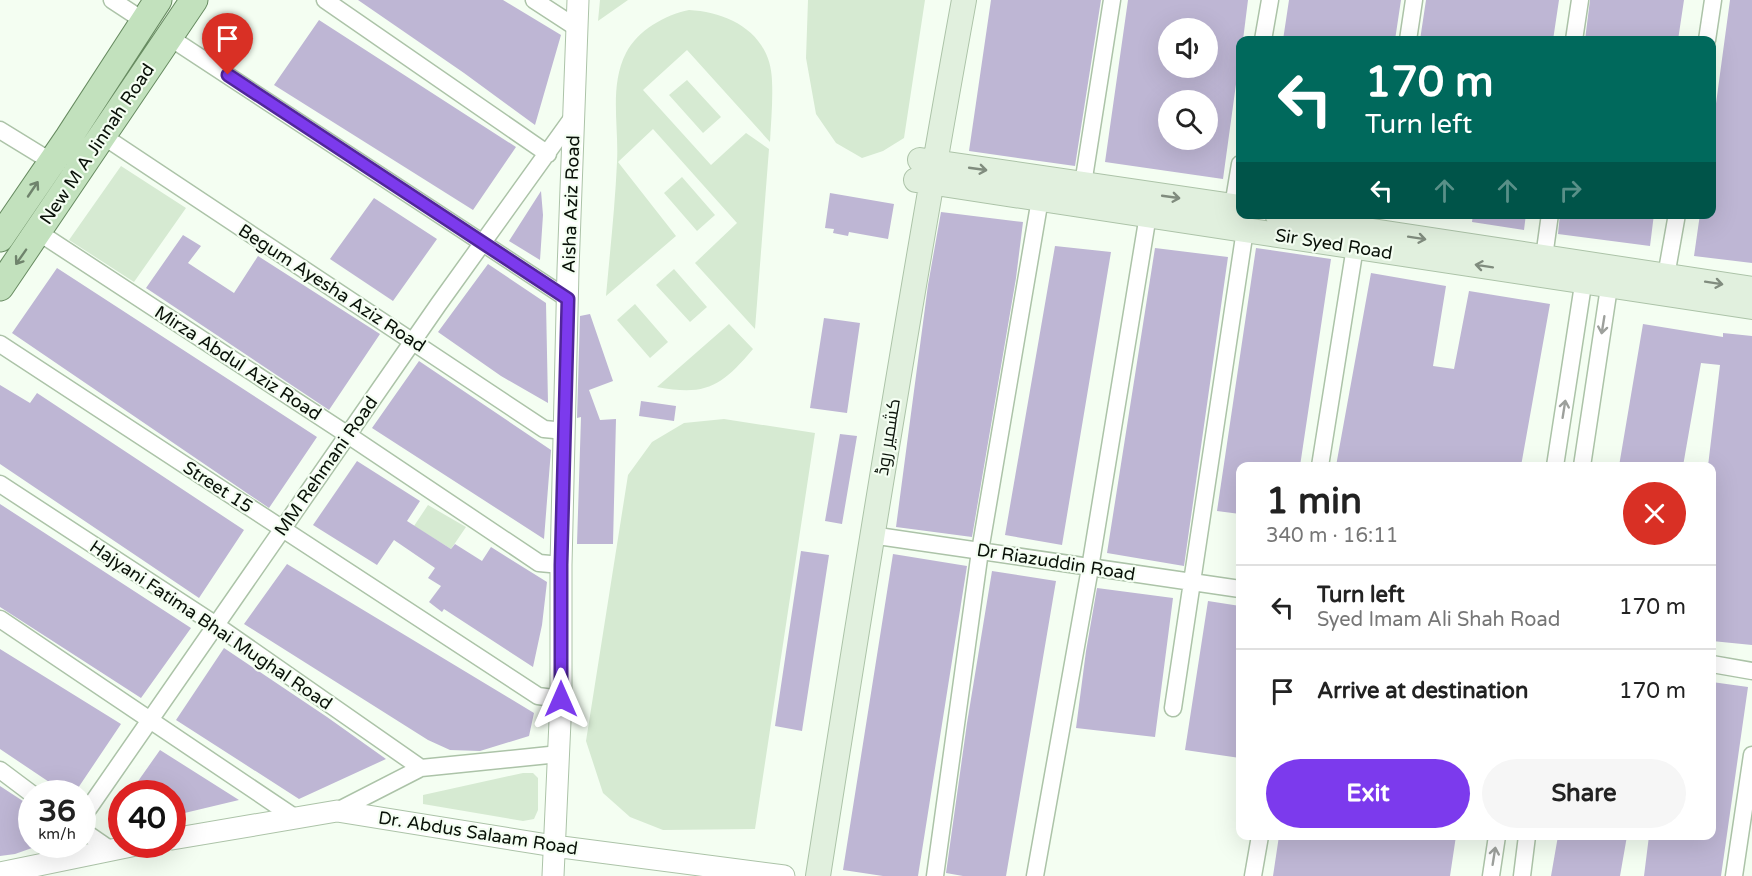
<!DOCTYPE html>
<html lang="en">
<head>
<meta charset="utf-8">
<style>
	body { margin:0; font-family:"Varela Round",Cairo,sans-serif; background:#f6f6f6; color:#222; height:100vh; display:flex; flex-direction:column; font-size:22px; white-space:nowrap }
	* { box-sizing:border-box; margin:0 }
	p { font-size:20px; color:#767676 }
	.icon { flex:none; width:33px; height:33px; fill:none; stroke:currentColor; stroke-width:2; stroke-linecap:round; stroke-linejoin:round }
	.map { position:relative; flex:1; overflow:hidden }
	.side { position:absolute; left:1236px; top:462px; width:480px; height:378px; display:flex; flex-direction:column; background:#fff; border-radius:12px; box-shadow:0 6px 24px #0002 }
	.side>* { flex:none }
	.guide { position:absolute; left:1236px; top:36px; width:480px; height:183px; border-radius:12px; box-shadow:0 6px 24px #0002; background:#00695c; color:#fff; overflow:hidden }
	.tools { position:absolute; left:1158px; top:18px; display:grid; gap:12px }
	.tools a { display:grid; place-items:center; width:60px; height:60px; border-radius:50%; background:#fff; box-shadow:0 6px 24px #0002; font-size:30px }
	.speed { position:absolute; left:18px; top:780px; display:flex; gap:12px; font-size:30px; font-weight:700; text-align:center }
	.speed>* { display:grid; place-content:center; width:78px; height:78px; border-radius:50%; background:#fff; box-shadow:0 6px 24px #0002; line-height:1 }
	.speed small { font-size:15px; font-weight:400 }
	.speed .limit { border:9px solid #d22; background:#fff; color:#111 }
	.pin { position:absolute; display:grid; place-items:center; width:51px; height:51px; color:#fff; margin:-62px -26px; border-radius:50% 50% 50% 0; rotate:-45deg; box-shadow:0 0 6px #0007 }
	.pin .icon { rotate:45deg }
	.me { position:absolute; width:66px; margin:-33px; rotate:0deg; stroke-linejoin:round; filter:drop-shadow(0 0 4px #0008) }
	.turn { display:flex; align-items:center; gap:21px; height:126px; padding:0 30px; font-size:27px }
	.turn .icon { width:78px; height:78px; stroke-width:2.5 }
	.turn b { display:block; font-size:42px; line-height:51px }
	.lanes { display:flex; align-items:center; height:57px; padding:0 30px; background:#0003; justify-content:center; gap:30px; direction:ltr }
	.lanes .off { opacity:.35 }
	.round { display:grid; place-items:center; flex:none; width:63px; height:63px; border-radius:32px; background:#f6f6f6 }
	.headline { display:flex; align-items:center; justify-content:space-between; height:102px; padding:0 30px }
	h1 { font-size:36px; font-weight:700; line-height:45px }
	.cta { display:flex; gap:12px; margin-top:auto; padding:12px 30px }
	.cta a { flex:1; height:69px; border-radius:36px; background:#7c3aed; color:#fff; font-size:24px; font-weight:700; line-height:69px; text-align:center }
	.cta a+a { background:#f6f6f6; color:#222 }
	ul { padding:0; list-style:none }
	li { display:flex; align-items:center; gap:18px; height:84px; padding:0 30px; border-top:2px solid #e0e0e0 }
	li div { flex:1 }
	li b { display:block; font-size:22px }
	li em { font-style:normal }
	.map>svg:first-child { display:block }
	.green { fill:#d6ead2 }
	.building { fill:#beb6d4; fill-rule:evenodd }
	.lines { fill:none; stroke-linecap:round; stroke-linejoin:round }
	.minor-casing { stroke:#acc3a8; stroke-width:19 }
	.tertiary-casing { stroke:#acc3a8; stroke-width:23 }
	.secondary-casing { stroke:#acc3a8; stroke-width:26 }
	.primary-casing { stroke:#678b61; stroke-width:29 }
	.minor { stroke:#fff; stroke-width:16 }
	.tertiary { stroke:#fff; stroke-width:21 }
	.secondary { stroke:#e1f0de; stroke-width:24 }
	.primary { stroke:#c2e1bd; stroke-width:27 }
	.oneway { stroke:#808c7e }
	.oneway2 { stroke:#6f836c }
	.oneway3 { stroke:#9da09c }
	.route-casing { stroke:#51269a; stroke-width:15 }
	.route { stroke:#7c3aed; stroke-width:10 }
	.labels { text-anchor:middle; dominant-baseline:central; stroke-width:4.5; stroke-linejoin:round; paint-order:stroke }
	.street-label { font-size:18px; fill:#091108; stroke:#f4fef2 }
</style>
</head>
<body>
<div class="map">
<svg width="1752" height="876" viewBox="0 0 1752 876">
	<rect width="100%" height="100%" fill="#f4fef2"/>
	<path class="green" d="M600,0h28l-30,21z
		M808,0h117l-21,138 -21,13 -21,7 -26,-15 -20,-29 -10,-56z
		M689,10c41,2 82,24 83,71 1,20 -1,41 -2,61l-83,-92 -44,40 68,75 35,-32 23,16 -14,180 -60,-66 42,-40 -84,-94 -35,33 58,74 -70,60c4,-45 9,-89 11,-134 2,-35 -8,-76 9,-109 12,-23 39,-38 63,-43z
		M687,80l34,37 -18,16 -34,-38z
		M121,166l65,42 -52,74 -65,-42z
		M682,177l33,38 -18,16 -33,-38z
		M674,269l33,38 -17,15 -34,-37z
		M635,304l33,38 -18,16 -33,-38z
		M729,324l24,25c-32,38 -47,47 -96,38z
		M724,419l91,14 -60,396 -92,1 -33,-13 -27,-24 -17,-52 42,-266 24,-33 32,-19z
		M428,505l38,22 -15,22 -37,-23z
		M523,773h10l5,5v32l-4,9 -11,2 -100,-17v-9z"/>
	<path class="building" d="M358,0h145l58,35 -26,90 -71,-52z
		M991,0h110l-26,166 -106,-15z
		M1128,0h120l-5,40h-3v15l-17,124 -118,-17zM1168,28h40v40h-40zM1168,100h40v40h-40z
		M1289,0h112l-6,40h-112z
		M1426,0h133l-6,40h-133z
		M1590,0h94l-6,40h-93z
		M1730,0h22v263l-58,-7 6,-42h12v-81z
		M319,20l197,127 -43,63 -199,-125z
		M541,191l2,24 -3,45 -31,-19z
		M830,193l64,11 -6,35 -39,-7 -1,4 -15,-3 1,-4 -9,-1z
		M374,198l63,41 -44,62 -63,-42z
		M941,212l82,10 -7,56 -44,259 -76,-10 32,-242z
		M1473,214h53l-2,16 -52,-8z
		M1560,214h94l-4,32 -92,-12z
		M183,235l18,11 -13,17 46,30 24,-37 122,78 -51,76 -183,-122z
		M1055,246l56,6 -49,293 -57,-10z
		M1155,248l73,9 -44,309 -77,-13z
		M1256,248l75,11 -31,207h-60v48l-23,-3z
		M488,264l58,39 2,100 -47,-27 -63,-44z
		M57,268l260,169 -48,71 -257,-175z
		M1371,273l75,13 -13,80 21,3 15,-78 81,13 -29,162h-185z
		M590,314l23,67 -24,9 11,30 16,-1 -3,125h-36l4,-127 -4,1 3,-102z
		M824,318l36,5 -13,90 -37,-5z
		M1643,324l80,13v-4l29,3v309l-40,-4v-175h-4l12,-101 -19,-2 -18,103h-64z
		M419,361l132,89 -7,89 -172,-111z
		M0,385l30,18 7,-10 207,137 -45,68 -199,-134z
		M641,401l35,5 -2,15 -35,-5z
		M840,434l17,2 -15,88 -17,-3z
		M357,461l63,40 -13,20 44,28 4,-5 27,17 9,-14 56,35 -5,43 -9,42 -89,-58 -2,3 -13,-10 12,-16 -13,-8 7,-10 -41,-28 -17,25 -64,-40z
		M0,504l191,124 -50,70 -141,-91z
		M801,551l28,4 -27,176 -27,-5z
		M893,554l74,12 -49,310h-35l-40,-6z
		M287,564l247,149 -5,23 -49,15 -30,-1 -22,-10 -184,-116z
		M992,571l64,10 -50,295h-43l-17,-3 21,-150z
		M1097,588l76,10 -18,139 -79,-9 10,-77z
		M1208,601l32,5v152l-55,-8z
		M224,648l103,69 59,42 -87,40 -123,-79z
		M0,649l121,75 -47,70h-7l-67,-45z
		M1712,682l36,5 -27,189h-77l5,-40h63z
		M160,750l79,50 -67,16v-22h-43z
		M0,786l32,21v41l-17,6 -15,2z
		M1279,836h177l-6,40h-177z
		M1558,836h69l-7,40h-69z"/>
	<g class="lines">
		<defs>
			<path id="minor" d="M112,0l32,21
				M325,0l223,154
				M534,0l43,28
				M169,37l399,262
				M1263,40l7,-40
				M1408,40l6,-40
				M1574,40l6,-40
				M1707,40l6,-40
				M0,130l52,32
				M103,136l441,293 21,2
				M1083,184l29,-184
				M1233,206l7,-42
				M38,232l310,203 191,128 22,2
				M1544,257l6,-43
				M1666,276l11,-62
				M0,344l538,352 23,3
				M1320,466l35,-219
				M1555,466l30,-194
				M1582,466l29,-192
				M0,484l216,141 205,143
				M871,535l369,54
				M0,619l294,198
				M1712,664l40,7
				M1173,708l72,-478
				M0,770l32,24
				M337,811l84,-43 138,-14
				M82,818l356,-513 135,-188
				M82,830l29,20
				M58,861l9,-17
				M935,876l45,-325 60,-352
				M1035,876l55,-308 58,-353
				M1253,876l7,-40
				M1491,876l6,-40
				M1522,876l5,-40
				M1734,876l18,-121"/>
			<path id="tertiary" d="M172,839l165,-28 217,35 230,30
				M0,873l141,-29
				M553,876l8,-177v-134l7,-295 10,-270"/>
			<path id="secondary" d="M920,160l320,47
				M916,180l836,127
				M1277,214l43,9 432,66
				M818,876c46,-293 93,-585 146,-876"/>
			<path id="primary" d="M0,238l69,-101 89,-137
				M0,287l194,-287"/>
		</defs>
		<use href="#minor" class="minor-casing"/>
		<use href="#tertiary" class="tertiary-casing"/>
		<use href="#secondary" class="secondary-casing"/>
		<use href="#primary" class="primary-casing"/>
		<use href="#minor" class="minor"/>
		<use href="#tertiary" class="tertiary"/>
		<use href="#secondary" class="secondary"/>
		<use href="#primary" class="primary"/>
	</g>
	<defs><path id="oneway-shaft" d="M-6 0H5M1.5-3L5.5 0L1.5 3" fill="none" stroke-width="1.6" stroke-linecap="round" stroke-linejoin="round" transform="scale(1.5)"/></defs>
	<g class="oneway">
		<use href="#oneway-shaft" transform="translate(978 169) rotate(8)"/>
		<use href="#oneway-shaft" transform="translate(1171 197) rotate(8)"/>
		<use href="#oneway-shaft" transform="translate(1417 238) rotate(9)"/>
		<use href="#oneway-shaft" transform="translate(1484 266) rotate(-171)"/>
		<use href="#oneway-shaft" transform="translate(1714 283) rotate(9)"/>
	</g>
	<g class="oneway2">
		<use href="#oneway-shaft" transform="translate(33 189) rotate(-56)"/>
		<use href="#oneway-shaft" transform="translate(21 257) rotate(125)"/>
	</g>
	<g class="oneway3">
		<use href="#oneway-shaft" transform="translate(1603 325) rotate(99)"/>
		<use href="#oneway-shaft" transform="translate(1564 409) rotate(-81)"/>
		<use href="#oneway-shaft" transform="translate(1494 856) rotate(-81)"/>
	</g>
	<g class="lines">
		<defs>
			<path id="route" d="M228,75l340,224 -7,266v134"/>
		</defs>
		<use href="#route" class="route-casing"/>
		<use href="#route" class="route"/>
	</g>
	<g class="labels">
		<g class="street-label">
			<text transform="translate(97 144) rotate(-56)">New M A Jinnah Road</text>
			<text transform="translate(571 204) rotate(-88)">Aisha Aziz Road</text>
			<text transform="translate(1334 244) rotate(9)">Sir Syed Road</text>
			<text transform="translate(332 288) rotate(33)">Begum Ayesha Aziz Road</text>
			<text transform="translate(238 363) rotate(33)">Mirza Abdul Aziz Road</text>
			<text transform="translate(888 437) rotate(-81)">کشمیر روڈ</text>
			<text transform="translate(326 466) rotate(-55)">MM Rehmani Road</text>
			<text transform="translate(218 487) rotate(33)">Street 15</text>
			<text transform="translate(1056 562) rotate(9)">Dr Riazuddin Road</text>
			<text transform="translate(211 625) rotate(34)">Hajyani Fatima Bhai Mughal Road</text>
			<text transform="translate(478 833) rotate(9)">Dr. Abdus Salaam Road</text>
		</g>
	</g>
</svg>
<div class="tools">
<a><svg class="icon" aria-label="sound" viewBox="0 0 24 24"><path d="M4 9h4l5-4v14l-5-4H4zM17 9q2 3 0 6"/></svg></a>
<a><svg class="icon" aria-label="search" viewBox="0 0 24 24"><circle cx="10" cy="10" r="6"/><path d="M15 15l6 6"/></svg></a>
</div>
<div class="speed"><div>36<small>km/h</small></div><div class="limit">40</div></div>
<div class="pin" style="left:228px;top:75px;background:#d93025"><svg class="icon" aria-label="arrive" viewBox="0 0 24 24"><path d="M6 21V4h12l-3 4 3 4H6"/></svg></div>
<svg class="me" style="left:561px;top:699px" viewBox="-20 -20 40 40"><path d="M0-17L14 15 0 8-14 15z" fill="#7c3aed" stroke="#fff" stroke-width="4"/></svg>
<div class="guide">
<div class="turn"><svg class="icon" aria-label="left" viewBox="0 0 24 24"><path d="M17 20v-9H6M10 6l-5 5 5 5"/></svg><div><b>170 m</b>Turn left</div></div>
<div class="lanes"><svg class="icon" aria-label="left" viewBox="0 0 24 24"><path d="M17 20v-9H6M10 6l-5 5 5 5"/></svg><svg class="icon off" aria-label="ahead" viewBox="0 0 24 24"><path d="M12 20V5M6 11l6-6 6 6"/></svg><svg class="icon off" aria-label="ahead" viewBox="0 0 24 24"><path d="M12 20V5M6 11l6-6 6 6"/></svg><svg class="icon off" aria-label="right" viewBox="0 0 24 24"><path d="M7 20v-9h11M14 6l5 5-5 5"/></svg></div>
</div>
<section class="side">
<div class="headline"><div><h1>1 min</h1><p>340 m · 16:11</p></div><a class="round" style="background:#d93025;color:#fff"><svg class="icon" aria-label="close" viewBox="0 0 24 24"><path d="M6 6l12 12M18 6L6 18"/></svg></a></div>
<ul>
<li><svg class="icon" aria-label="left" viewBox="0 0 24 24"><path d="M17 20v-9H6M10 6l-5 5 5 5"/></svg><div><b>Turn left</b><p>Syed Imam Ali Shah Road</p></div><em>170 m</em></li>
<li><svg class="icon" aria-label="arrive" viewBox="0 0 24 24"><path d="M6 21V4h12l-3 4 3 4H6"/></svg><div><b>Arrive at destination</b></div><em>170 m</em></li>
</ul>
<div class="cta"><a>Exit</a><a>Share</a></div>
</section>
</div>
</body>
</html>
